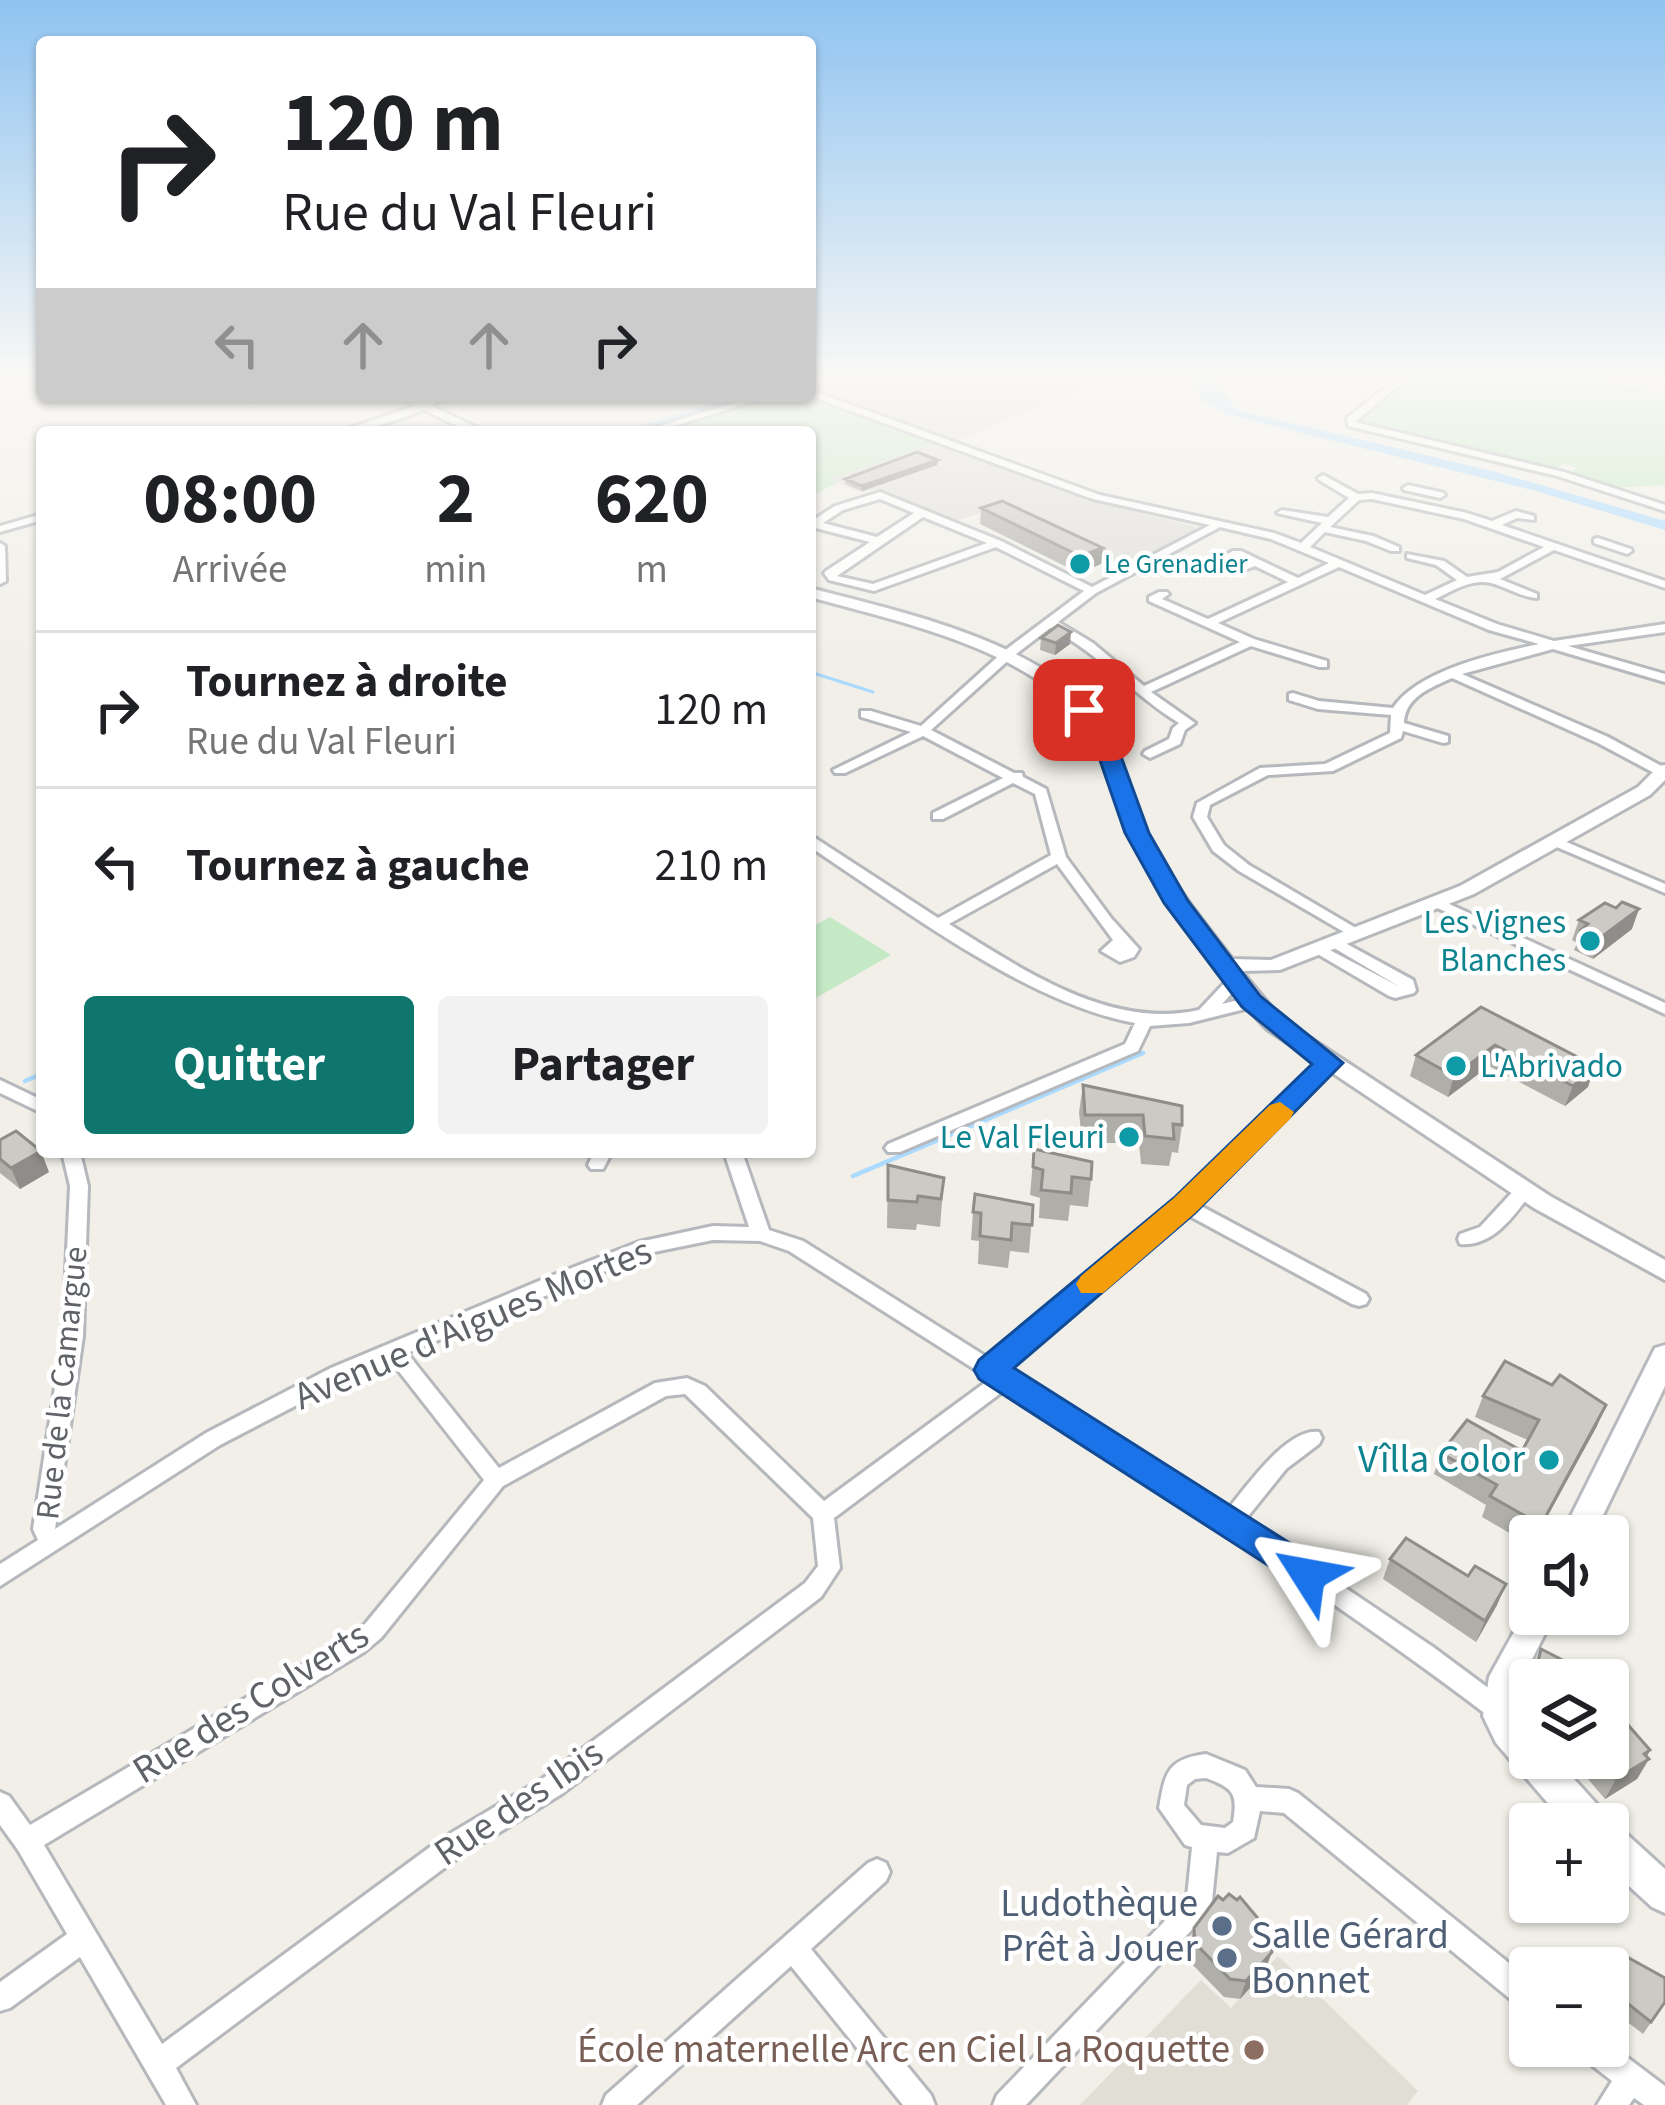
<!DOCTYPE html>
<html lang="fr">
<head>
<meta charset="utf-8">
<style>
	body { margin:0; font-family:"Source Sans 3",sans-serif; background:#f2f2f2; color:#202124; height:100vh; display:flex; flex-direction:column; font-size:45px; white-space:nowrap }
	* { box-sizing:border-box; margin:0 }
	p { font-size:39px; color:#757577 }
	.icon { flex:none; width:66px; height:66px; fill:none; stroke:currentColor; stroke-width:2; stroke-linecap:round; stroke-linejoin:round }
	.map { position:relative; flex:1; overflow:hidden }
	.drawer { position:absolute; left:36px; top:426px; width:780px; height:732px; display:flex; flex-direction:column; background:#fff; border-radius:12px; box-shadow:0 3px 9px #0004 }
	.drawer>* { flex:none }
	.guide { position:absolute; left:36px; top:36px; width:780px; height:366px; border-radius:12px; box-shadow:0 3px 9px #0004; background:#fff; color:#202124; overflow:hidden }
	.buttons { position:absolute; left:1509px; top:1515px; display:grid; gap:24px }
	.buttons a { display:grid; place-items:center; width:120px; height:120px; border-radius:12px; background:#fff; box-shadow:0 3px 9px #0004; font-size:60px }
	.pin { position:absolute; display:grid; place-items:center; width:102px; height:102px; color:#fff; margin:-51px; border-radius:24px; box-shadow:0 6px 18px #0006 }
	.me { position:absolute; width:132px; margin:-66px; rotate:304deg; stroke-linejoin:round; filter:drop-shadow(0 0 9px #0008) }
	.turn { display:flex; align-items:center; gap:42px; height:252px; padding:0 48px; font-size:54px }
	.turn .icon { width:156px; height:156px; stroke-width:2.5 }
	.turn b { display:block; font-size:84px; line-height:102px }
	.lanes { display:flex; align-items:center; height:114px; padding:0 48px; background:#0003; justify-content:center; gap:60px; direction:ltr }
	.lanes .off { opacity:.35 }
	.eta { display:flex; justify-content:space-evenly; align-items:center; height:204px; text-align:center }
	.eta b { font-size:72px; font-weight:700; line-height:84px }
	.primary-button { display:flex; gap:24px; margin-top:auto; padding:24px 48px }
	.primary-button a { flex:1; height:138px; border-radius:12px; background:#0f766e; color:#fff; font-size:48px; font-weight:700; line-height:138px; text-align:center }
	.primary-button a+a { background:#f2f2f2; color:#202124 }
	ul { padding:0; list-style:none }
	li { display:flex; align-items:center; gap:36px; height:156px; padding:0 48px; border-top:3px solid #e0e0e0 }
	li div { flex:1 }
	li b { display:block; font-size:45px }
	li em { font-style:normal }
	.map>svg:first-child { display:block }
	.industrial { fill:#e0deda }
	.education { fill:#e1ded6 }
	.green { fill:#c5e8c5 }
	.water { fill:#aadaff }
	.lines { fill:none; stroke-linecap:round; stroke-linejoin:round }
	.stream-far1 { stroke:#aadaff; stroke-width:3 }
	.stream { stroke:#aadaff; stroke-width:4.5 }
	.minor-casing { stroke:#b5b8bc; stroke-width:6 }
	.tertiary-casing { stroke:#b5b8bc; stroke-width:6 }
	.secondary-casing { stroke:#b6babf; stroke-width:6 }
	.minor { fill:#fff; fill-rule:evenodd }
	.tertiary { fill:#fff; fill-rule:evenodd }
	.secondary { fill:#fff; fill-rule:evenodd }
	.wall { fill:#afaea9 }
	.shaded-wall { fill:#8f8d8a }
	.building { fill:#cccac5; stroke:#8f8d8a; stroke-width:3 }
	.route { fill:#1a73e8; stroke:#114b97; stroke-width:3 }
	.slow { fill:#f59e0b }
	.culture-dot { fill:#0f9aa8; stroke:#fff; stroke-width:4.5 }
	.service-dot { fill:#5c6f8a; stroke:#fff; stroke-width:4.5 }
	.education-dot { fill:#8d6e63; stroke:#fff; stroke-width:4.5 }
	.labels { text-anchor:middle; dominant-baseline:central; stroke-width:9; stroke-linejoin:round; paint-order:stroke }
	.far-culture-label { font-size:27px; fill:#0d838f; stroke:#fff; text-anchor:start }
	.culture-label { font-size:33px; fill:#0d838f; stroke:#fff; text-anchor:end }
	.street-label { font-size:33px; fill:#5f6368; stroke:#fff }
	.near-street-label { font-size:39px; fill:#5f6368; stroke:#fff }
	.near-culture-label { font-size:39px; fill:#0d838f; stroke:#fff; text-anchor:end }
	.near-service-label { font-size:39px; fill:#4e5e75; stroke:#fff; text-anchor:end }
	.near-education-label { font-size:39px; fill:#785e54; stroke:#fff; text-anchor:end }
</style>
</head>
<body>
<div class="map">
<svg width="1665" height="2105" viewBox="0 0 1665 2105">
	<rect width="100%" height="100%" fill="#f1efe8"/>
	<path class="industrial" d="M834,377h270l-148,65 -146,-54v-4z
		M937,442l169,62 95,24 -79,42 -123,-63 -43,14 -83,-32 -11,4 -33,-14z"/>
	<path class="education" d="M1278,1956l140,135 -11,14h-327l121,-125 30,28z"/>
	<path class="green" d="M1413,377h174l78,18v90l-55,3 -36,-11 -3,-3 5,-7 -13,-3 -9,6 -193,-46 -3,-6z
		M776,396h31l130,46 -106,37 7,4 -28,13v-64h-154z
		M830,917l61,38 -77,44 -4,-3v-68z"/>
	<path class="water" d="M1192,377h19l26,33 259,62 169,49v9l-129,-39 -307,-76 -25,-13z"/>
	<g class="lines">
		<path class="stream-far1" d="M625,432l118,-36
			M810,672l63,20"/>
		<path class="stream" d="M25,1081l17,-7
			M853,1176l290,-123"/>
		<defs>
			<path id="minor" d="M1399,377h10l-54,45 209,50 101,33v6l-108,-35 -209,-50 -1,-8z
				M810,390l290,105 174,38 27,10 21,-20 -45,-10 5,-3 46,7 21,-19 -30,-18 -1,-2 5,-3 35,19 14,-1 95,20 25,8 24,-10 18,5v4l-17,-2 -15,7 163,56v7l-111,-38 -54,29 37,15v4c-17,-1 -30,-11 -46,-15 -19,-5 -39,8 -56,16l62,25 57,17 111,-17v8l-97,14 97,28v8l-112,-33 -91,25 146,63 57,31v8l-7,-1 -60,-32 -146,-65c-22,10 -47,19 -48,45l44,13v6l-5,1 -40,-12 -2,7 -68,33 -65,4 -58,30 -3,12 17,28 25,20 112,66 3,3 -8,5 -117,-68 -26,-20 -20,-34 4,-14 63,-35 65,-4 65,-31 1,-18 -73,-6 -29,-9v-6l4,-1 26,8 74,7c25,-38 103,-55 146,-64l-50,-14 -150,-63 -121,56 36,16 73,22v6h-8l-68,-21 -100,46 44,31 -10,7 -5,14 -30,14 -7,-4 2,-3 24,-12 4,-11 6,-5c-46,-28 -80,-70 -129,-95l-38,29 -81,73 83,43h8l1,4 23,12 20,68 45,61 28,31 -5,8 -14,5 -19,-11 12,-11 -56,-76 -108,60c73,45 160,106 250,86l32,-34 6,-2 8,5 -23,25 29,-7 8,5 -2,4 -68,17 -39,3 -12,25 -238,101h-12l-3,-4 3,-4 237,-100 10,-21c-109,-20 -232,-115 -325,-176v-10l5,1 123,80 113,-63 -16,-61 -22,-11 -70,36h-10v-6l70,-35 -80,-42 -78,37h-10l-2,-3 78,-38 -50,-15v-6h10l50,15 83,-75 80,-60 -88,-44 -122,44 -45,-11 -5,-7 2,-2 44,-29 -54,-14 -6,2v-8l25,-16 45,-14 121,49 91,46 118,-62 -117,-26 -283,-103zM880,499l34,14 -37,24 -54,-14 20,-13zM1372,499l92,20 80,28 -46,25 -31,5 -23,-16 -37,-7v4l29,7 21,15 -32,15 -115,-48 15,-15 41,9 25,10h8v-4l-26,-11 -43,-9 29,-27zM923,517l64,26 -114,41 -36,-8zM1220,527l51,12 58,24 -31,15 -57,-27h-8l-15,8v4l24,8 13,-5 33,16 -80,37 -46,-20 7,-5 -2,-2h-8l-10,5v4l91,41 -96,44 -51,-43 -35,-21 38,-29z
				M436,396h11c-23,18 -81,36 -110,36l88,-29z
				M756,396h15l-116,36h-15z
				M1408,485l36,8 1,2 -5,3 -36,-8 -1,-2z
				M42,514v6l-42,12v-6z
				M1598,538l33,11 1,2 -5,3 -33,-11v-4z
				M0,543l5,3 1,35 -6,3z
				M1557,838l108,46v9l-113,-48 -2,-3 2,-3z
				M1436,898l229,105v11l-234,-109 -2,-3z
				M1334,937l79,43 3,10 -2,3 -19,5 -6,-2 -80,-47 3,-3h10l78,41 -71,-42 -3,-3 3,-3z
				M1329,1058l8,5 -2,4 -138,137 169,90 3,5 -3,5 -7,2 -7,-2 -166,-90 -181,155 223,140c19,-23 60,-82 91,-77l3,6 -3,6 -33,25 -41,51 188,127 74,55 4,8 -4,8 -8,3 -8,-3c-156,-119 -321,-223 -485,-329l-172,129 6,50 -19,29 -261,198 -101,62 -283,211 20,37h-30l-86,-148 -70,51 -10,3v-29l67,-48 -49,-84 -18,-25v-33l9,4 21,29 318,-187 17,-14 119,-144 -94,-120 -45,20 -125,65 -220,141v-22l38,-24 -5,-11 30,-193 7,-150 -8,-34h18l8,34 -5,150 -28,193 151,-96 125,-65 220,-92 88,-34 74,-16 36,1 -25,-75h18l27,78 34,11 187,118 189,-159 144,-141zM713,1240l47,1 29,10 201,128 -166,122 -119,-115 -18,-8 -32,5 -156,85 -92,-115 242,-100zM685,1394l128,124 5,48 -13,17 -263,196 -101,60 -279,205 -118,-199 320,-193 17,-14 122,-152 163,-90z
				M0,1080l42,20v13l-42,-20z
				M594,1152h18l-9,17h-12l-3,-4z
				M1524,1184l6,2 3,4c-18,25 -40,57 -73,54l-2,-5 2,-5 20,-7 38,-41z
				M1206,1754l39,16 11,17 33,2 9,4 232,187v30l-10,-3 -236,-194 -24,-2 -6,27 -26,15 -11,-1 -5,49 -10,18 -176,186h-33l4,-10 187,-194 3,-4 5,-50 -7,-2 -26,-37c6,-35 8,-49 47,-54zM1206,1778c27,10 32,15 27,44l-8,6 -24,-3 -17,-20 3,-20 8,-6z
				M877,1859l9,4 4,9 -4,9 -75,68 120,146 4,10h-32l-112,-139 -154,139h-35l4,-10 262,-232z
				M1608,2043l57,43v19h-21l-10,-7 -5,7h-32l15,-24 -32,-25 -4,-10h32z"/>
			<path id="tertiary" d="M395,396h16l75,36h-16z
				M810,588c88,23 234,54 289,131 23,33 30,74 46,111 21,48 56,88 87,129l39,1 189,-74 178,-99 21,-21 6,-1v15l-15,15 -176,99 -194,76 -39,1 40,48 269,177 115,64v20l-131,-72 -267,-179c-22,-22 -38,-48 -57,-72 -29,-39 -60,-77 -80,-121 -17,-38 -22,-85 -49,-118 -59,-71 -185,-97 -271,-121z"/>
			<path id="secondary" d="M1665,1345v41l-72,150h-32l94,-188z
				M1530,1603v11h25l-32,63 -6,39 13,15v27h25l48,53 5,13 13,5 44,40v44l-13,-6 -44,-40v-43h-42l-70,-81 -13,-27 6,-39z"/>
		</defs>
		<use href="#minor" class="minor-casing"/>
		<use href="#tertiary" class="tertiary-casing"/>
		<use href="#secondary" class="secondary-casing"/>
		<use href="#minor" class="minor"/>
		<use href="#tertiary" class="tertiary"/>
		<use href="#secondary" class="secondary"/>
	</g>
	<path class="wall" d="M938,460l-1,5 -75,26 -17,-7v-5z
		M981,508l122,40 -2,16 -22,9 -99,-49z
		M1041,638l29,6 -15,11 -15,-5z
		M1579,920l53,9 -39,30 -19,-9 3,-7 -5,-3z
		M1481,1007l107,80 -23,19 -76,-40 -41,31 -38,-21 6,-21z
		M1083,1085l99,40 -4,28 -6,-1 -3,14 -28,-2 -2,-21h-57l-3,-31z
		M0,1140l49,32 -29,17 -20,-16z
		M1034,1149l57,30 -3,28 -18,-2 -2,16 -29,-3 1,-20 -10,-3z
		M888,1165l56,13 -4,49 -23,-3 -1,6 -29,-2z
		M1033,1205l-4,48 -19,-2 -2,17 -30,-4 1,-23 -8,-1 2,-28z
		M1483,1396l114,30 -60,110h-7v9l-48,-28 4,-12 -52,-31 7,-21 81,-2 6,-11 -53,-23z
		M1390,1559l107,46 -21,37 -93,-63z
		M1541,1649l48,31h-59v32l-7,-8 9,-35z
		M1650,1750l-3,7 2,2 -12,20 -32,20 -35,-41h38z
		M1194,1928l71,43 -25,28 -16,-2 -34,-35 -2,-15z
		M1608,1968l57,34 -22,32 -35,-27z"/>
	<path class="shaded-wall" d="M938,460l-1,5 -75,26v-5z
		M1103,548l-2,16 -22,9 1,-17z
		M1071,632l-1,12 -15,11 1,-12z
		M1639,909l-7,20 -39,30 7,-21z
		M1495,1045l-6,21 -41,31 6,-21z
		M1595,1066l-7,21 -23,19 8,-20z
		M41,1151l8,21 -29,17 -9,-21z
		M1606,1405l-9,21 -61,110 5,-11z
		M1506,1584l-9,21 -21,37 9,-21z
		M1650,1750l-7,13 6,-4 -12,20 -32,20 11,-20z
		M1272,1952l-7,19 -25,28 6,-18z"/>
	<path class="building" d="M917,452l21,8 -76,26 -17,-7z
		M1002,501l101,47 -23,8 -99,-48z
		M1058,625l13,7 -15,11 -15,-5z
		M1622,902l17,7 -39,29 -19,-8 7,-6 -9,-4 26,-17 11,5z
		M1481,1007l114,59 -22,20 -78,-41 -41,31 -38,-21z
		M1083,1085l99,21v19l-9,-1 1,15 -29,-3 -2,-21h-58z
		M16,1131l25,20 -30,17 -11,-9v-19z
		M1034,1149l58,13 -1,17 -19,-2 -1,16 -30,-3 2,-20 -10,-3z
		M888,1165l56,13 -3,21 -23,-3 -1,6 -29,-2z
		M975,1194l58,11 -1,20 -20,-2 -1,17 -31,-4 1,-23 -8,-1z
		M1505,1361l47,24 8,-10 46,30 -65,120 -51,-29 7,-11 -56,-32 26,-33 55,31 17,-31 -56,-24z
		M1406,1538l62,38 7,-10 31,18 -21,37 -95,-62z
		M1541,1649l39,20 9,11h-55z
		M1608,1702l42,48 -6,4 5,5 -33,20 -18,-21h10z
		M1229,1894l8,6 3,-3 31,37 1,18 -26,29 -16,-2 -35,-36 -1,-15 24,-32 5,4z
		M1618,1952l47,26v24l-14,20 -43,-34 -1,-20z"/>
	<linearGradient id="sky" x2="0" y2="1"><stop stop-color="#8fc3f1"/><stop offset="0.56" stop-color="#f9f8f5"/><stop offset="1" stop-color="#f9f8f5" stop-opacity="0"/></linearGradient>
	<rect width="1665" height="671" fill="url(#sky)"/>
	<path class="route" d="M1084,704l8,2 23,34 34,93 39,68 72,95 83,67 -148,150 -181,155 307,195 5,12 -5,11 -13,5 -329,-212 -5,-9 5,-10 195,-162 138,-134 -70,-57 -78,-104 -39,-70 -32,-93 -19,-30z"/>
	<path class="slow" d="M1280,1102l14,10 -4,7 -95,94 -92,80h-22l-5,-9 5,-8 93,-78 96,-93z"/>
	<g class="culture-dot">
		<circle cx="1080" cy="564" r="12"/>
		<circle cx="1590" cy="941" r="12"/>
		<circle cx="1456" cy="1066" r="12"/>
		<circle cx="1129" cy="1137" r="12"/>
		<circle cx="1549" cy="1460" r="12"/>
	</g>
	<g class="service-dot">
		<circle cx="1222" cy="1926" r="12"/>
		<circle cx="1227" cy="1958" r="12"/>
	</g>
	<circle class="education-dot" cx="1254" cy="2050" r="12"/>
	<g class="labels">
		<g class="far-culture-label">
			<text x="1104" y="564">Le Grenadier</text>
		</g>
		<g class="culture-label">
			<text x="1566" y="922">Les Vignes<tspan x="1566" dy="38">Blanches</tspan></text>
			<text x="1480" y="1066" text-anchor="start">L'Abrivado</text>
			<text x="1105" y="1137">Le Val Fleuri</text>
		</g>
		<g class="street-label">
			<text transform="translate(62 1383) rotate(-84)">Rue de la Camargue</text>
		</g>
		<g class="near-street-label">
			<text transform="translate(473 1324) rotate(-23)">Avenue d'Aigues Mortes</text>
			<text transform="translate(251 1703) rotate(-32)">Rue des Colverts</text>
			<text transform="translate(519 1803) rotate(-34)">Rue des Ibis</text>
		</g>
		<g class="near-culture-label">
			<text x="1525" y="1460">Vîlla Color</text>
		</g>
		<g class="near-service-label">
			<text x="1198" y="1904">Ludothèque<tspan x="1198" dy="45">Prêt à Jouer</tspan></text>
			<text x="1251" y="1936" text-anchor="start">Salle Gérard<tspan x="1251" dy="45">Bonnet</tspan></text>
		</g>
		<g class="near-education-label">
			<text x="1230" y="2050">École maternelle Arc en Ciel La Roquette</text>
		</g>
	</g>
</svg>
<div class="buttons">
<a><svg class="icon" aria-label="sound" viewBox="0 0 24 24"><path d="M4 9h4l5-4v14l-5-4H4zM17 9q2 3 0 6"/></svg></a>
<a><svg class="icon" aria-label="layers" viewBox="0 0 24 24"><path d="M12 4l9 5-9 5-9-5zM3 14l9 5 9-5"/></svg></a>
<a>+</a>
<a>−</a>
</div>
<div class="pin" style="left:1084px;top:710px;background:#d93025"><svg class="icon" aria-label="arrive" viewBox="0 0 24 24"><path d="M6 21V4h12l-3 4 3 4H6"/></svg></div>
<svg class="me" style="left:1308px;top:1575px" viewBox="-20 -20 40 40"><path d="M0-17L14 15 0 8-14 15z" fill="#1a73e8" stroke="#fff" stroke-width="4"/></svg>
<div class="guide">
<div class="turn"><svg class="icon" aria-label="right" viewBox="0 0 24 24"><path d="M7 20v-9h11M14 6l5 5-5 5"/></svg><div><b>120 m</b>Rue du Val Fleuri</div></div>
<div class="lanes"><svg class="icon off" aria-label="left" viewBox="0 0 24 24"><path d="M17 20v-9H6M10 6l-5 5 5 5"/></svg><svg class="icon off" aria-label="ahead" viewBox="0 0 24 24"><path d="M12 20V5M6 11l6-6 6 6"/></svg><svg class="icon off" aria-label="ahead" viewBox="0 0 24 24"><path d="M12 20V5M6 11l6-6 6 6"/></svg><svg class="icon" aria-label="right" viewBox="0 0 24 24"><path d="M7 20v-9h11M14 6l5 5-5 5"/></svg></div>
</div>
<section class="drawer">
<div class="eta">
<div><b>08:00</b><p>Arrivée</p></div>
<div><b>2</b><p>min</p></div>
<div><b>620</b><p>m</p></div>
</div>
<ul>
<li><svg class="icon" aria-label="right" viewBox="0 0 24 24"><path d="M7 20v-9h11M14 6l5 5-5 5"/></svg><div><b>Tournez à droite</b><p>Rue du Val Fleuri</p></div><em>120 m</em></li>
<li><svg class="icon" aria-label="left" viewBox="0 0 24 24"><path d="M17 20v-9H6M10 6l-5 5 5 5"/></svg><div><b>Tournez à gauche</b></div><em>210 m</em></li>
</ul>
<div class="primary-button"><a>Quitter</a><a>Partager</a></div>
</section>
</div>
</body>
</html>
